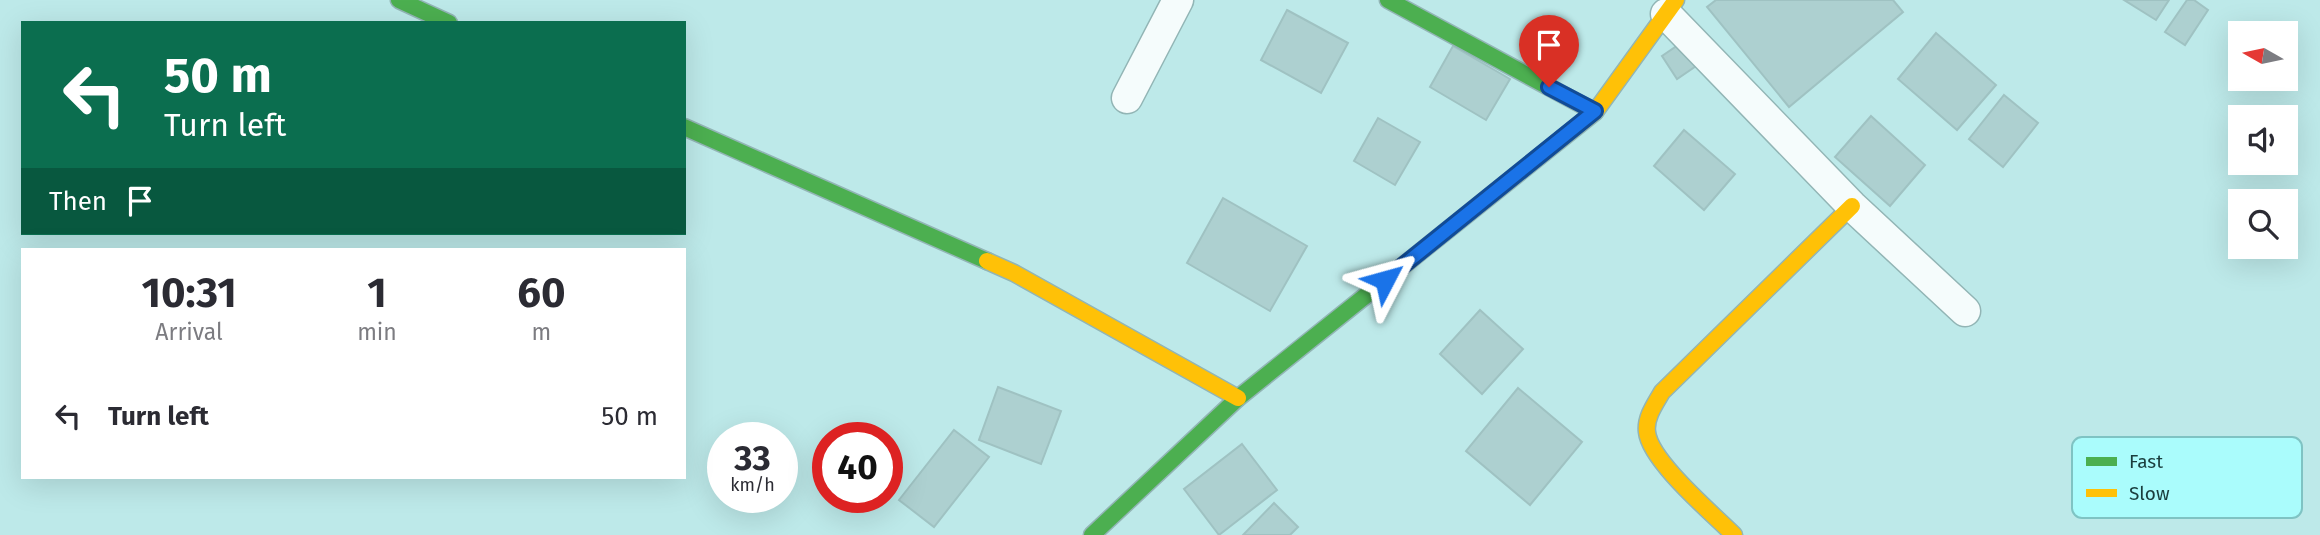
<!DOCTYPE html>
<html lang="en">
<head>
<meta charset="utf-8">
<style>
	body { margin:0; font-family:"Fira Sans",sans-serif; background:#f7f7f7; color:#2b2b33; height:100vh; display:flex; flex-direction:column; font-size:26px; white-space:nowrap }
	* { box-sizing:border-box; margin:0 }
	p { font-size:23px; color:#7c7c81 }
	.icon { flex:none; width:38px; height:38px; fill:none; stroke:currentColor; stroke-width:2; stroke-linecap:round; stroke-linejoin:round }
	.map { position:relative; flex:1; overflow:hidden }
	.side { position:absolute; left:21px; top:248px; width:665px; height:231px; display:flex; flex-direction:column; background:#fff; border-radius:0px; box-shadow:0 7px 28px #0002 }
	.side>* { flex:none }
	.banner { position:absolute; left:21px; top:21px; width:665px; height:214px; border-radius:0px; box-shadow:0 7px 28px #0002; background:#0b6e4f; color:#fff; overflow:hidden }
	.needle { width:46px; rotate:279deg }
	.fabs { position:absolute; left:2228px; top:21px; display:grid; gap:14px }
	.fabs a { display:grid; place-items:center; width:70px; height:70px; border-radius:0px; background:#fff; box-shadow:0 7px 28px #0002; font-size:35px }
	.speed { position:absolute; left:707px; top:422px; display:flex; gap:14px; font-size:35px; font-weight:700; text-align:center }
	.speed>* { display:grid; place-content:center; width:91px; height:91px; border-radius:50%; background:#fff; box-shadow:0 7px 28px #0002; line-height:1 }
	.speed small { font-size:18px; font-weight:400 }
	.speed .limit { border:10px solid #d22; background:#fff; color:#111 }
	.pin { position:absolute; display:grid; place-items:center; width:60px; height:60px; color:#fff; margin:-72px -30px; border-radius:50% 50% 50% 0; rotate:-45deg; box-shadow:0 0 7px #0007 }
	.pin .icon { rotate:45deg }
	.me { position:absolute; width:77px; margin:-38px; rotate:51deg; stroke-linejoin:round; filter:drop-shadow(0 0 5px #0008) }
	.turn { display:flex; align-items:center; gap:24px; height:147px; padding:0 28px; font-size:32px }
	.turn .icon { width:91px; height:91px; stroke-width:2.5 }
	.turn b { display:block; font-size:49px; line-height:60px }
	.then { display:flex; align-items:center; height:66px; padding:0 28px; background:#0003; gap:14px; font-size:26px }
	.eta { display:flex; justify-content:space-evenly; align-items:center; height:119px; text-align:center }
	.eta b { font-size:42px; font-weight:700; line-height:49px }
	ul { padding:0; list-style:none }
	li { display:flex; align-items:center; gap:21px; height:98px; padding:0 28px }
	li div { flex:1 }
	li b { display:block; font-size:26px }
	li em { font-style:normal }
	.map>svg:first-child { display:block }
	.building { fill:#add0d0; stroke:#9fc2c2; stroke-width:2 }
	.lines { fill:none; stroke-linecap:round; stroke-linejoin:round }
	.street-casing { stroke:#92b5b5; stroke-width:33 }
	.fast-casing { stroke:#92b5b5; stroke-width:19 }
	.slow-casing { stroke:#92b5b5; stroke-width:19 }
	.street { stroke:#f5fcfc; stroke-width:30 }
	.fast { stroke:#4caf50; stroke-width:16 }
	.slow { stroke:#ffc107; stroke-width:16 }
	.route-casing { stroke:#114b97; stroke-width:18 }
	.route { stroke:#1a73e8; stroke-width:12 }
	.key { fill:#aafcfc; stroke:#7fc3c3; stroke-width:2 }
	.key-label { font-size:19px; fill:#1a3d3d }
</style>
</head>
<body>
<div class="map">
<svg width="2320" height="535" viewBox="0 0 2320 535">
	<rect width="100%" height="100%" fill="#bde9e9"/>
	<path class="building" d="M1716,0h177l10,12 -114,95 -82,-100z
		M2124,0h45l-13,20z
		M2187,0h7l14,10 -23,35 -20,-13z
		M1287,10l61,33 -27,50 -60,-33z
		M1936,33l60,52 -39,45 -59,-51z
		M1687,39l15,23 -25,17 -15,-23z
		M1453,46l57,33 -24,41 -56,-33z
		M2004,95l34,28 -35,44 -34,-28z
		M1871,116l54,49 -35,41 -55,-49z
		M1378,118l42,24 -25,43 -41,-24z
		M1684,130l51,44 -31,36 -50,-44z
		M1223,198l84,48 -37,65 -83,-48z
		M1480,310l43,39 -41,45 -42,-40z
		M998,387l63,24 -20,53 -62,-24z
		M1518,388l64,54 -52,63 -64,-54z
		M954,430l35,27 -55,70 -35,-27z
		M1242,444l35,46 -58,45 -35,-46z
		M1274,503l24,24 -8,8h-47z"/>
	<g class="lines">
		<defs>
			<path id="street" d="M1666,14l186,192 113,105
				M1127,98l51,-98"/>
			<path id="fast" d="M399,0l50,23
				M1388,0l207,112
				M684,127l303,134
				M1092,535l146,-137 151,-121"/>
			<path id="slow" d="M987,261l27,12 224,125
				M1389,277l206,-165 81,-112
				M1734,535c-21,-21 -84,-74 -87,-103 -2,-14 8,-28 15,-40l190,-186"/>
		</defs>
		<use href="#street" class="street-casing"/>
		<use href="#fast" class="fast-casing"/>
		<use href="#slow" class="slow-casing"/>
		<use href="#street" class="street"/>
		<use href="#fast" class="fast"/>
		<use href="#slow" class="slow"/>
	</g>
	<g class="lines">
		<defs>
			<path id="route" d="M1385,280l210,-169 -46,-24"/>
		</defs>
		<use href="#route" class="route-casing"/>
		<use href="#route" class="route"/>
	</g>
	<rect x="2072" y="437" width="230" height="81" rx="10" class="key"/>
	<rect x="2086" y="457" width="31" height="9" fill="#4caf50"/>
	<rect x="2086" y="489" width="31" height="8" fill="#ffc107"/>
	<g class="key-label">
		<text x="2129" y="468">Fast</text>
		<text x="2129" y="500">Slow</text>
	</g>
</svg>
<div class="fabs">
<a><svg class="needle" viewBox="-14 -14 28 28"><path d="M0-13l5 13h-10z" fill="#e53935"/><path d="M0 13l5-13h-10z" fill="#7c7c81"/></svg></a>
<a><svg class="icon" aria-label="sound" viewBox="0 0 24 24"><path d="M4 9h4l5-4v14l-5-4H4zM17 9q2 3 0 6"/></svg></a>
<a><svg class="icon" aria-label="search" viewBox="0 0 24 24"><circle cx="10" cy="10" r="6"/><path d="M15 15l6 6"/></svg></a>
</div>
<div class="speed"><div>33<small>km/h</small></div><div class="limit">40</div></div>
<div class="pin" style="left:1549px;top:87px;background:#d93025"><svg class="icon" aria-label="arrive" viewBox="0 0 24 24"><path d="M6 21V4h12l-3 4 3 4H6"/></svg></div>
<svg class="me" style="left:1385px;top:280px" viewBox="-20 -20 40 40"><path d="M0-17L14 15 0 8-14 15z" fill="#1a73e8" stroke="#fff" stroke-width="4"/></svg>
<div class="banner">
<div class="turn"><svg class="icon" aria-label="left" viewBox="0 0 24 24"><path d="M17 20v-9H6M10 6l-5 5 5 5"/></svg><div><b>50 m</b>Turn left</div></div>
<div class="then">Then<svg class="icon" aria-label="arrive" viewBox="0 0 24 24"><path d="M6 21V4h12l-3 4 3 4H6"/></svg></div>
</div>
<section class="side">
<div class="eta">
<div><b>10:31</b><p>Arrival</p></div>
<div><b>1</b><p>min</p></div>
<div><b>60</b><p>m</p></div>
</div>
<ul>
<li><svg class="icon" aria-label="left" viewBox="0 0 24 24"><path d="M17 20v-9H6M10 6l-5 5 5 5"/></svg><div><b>Turn left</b></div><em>50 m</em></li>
</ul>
</section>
</div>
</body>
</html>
